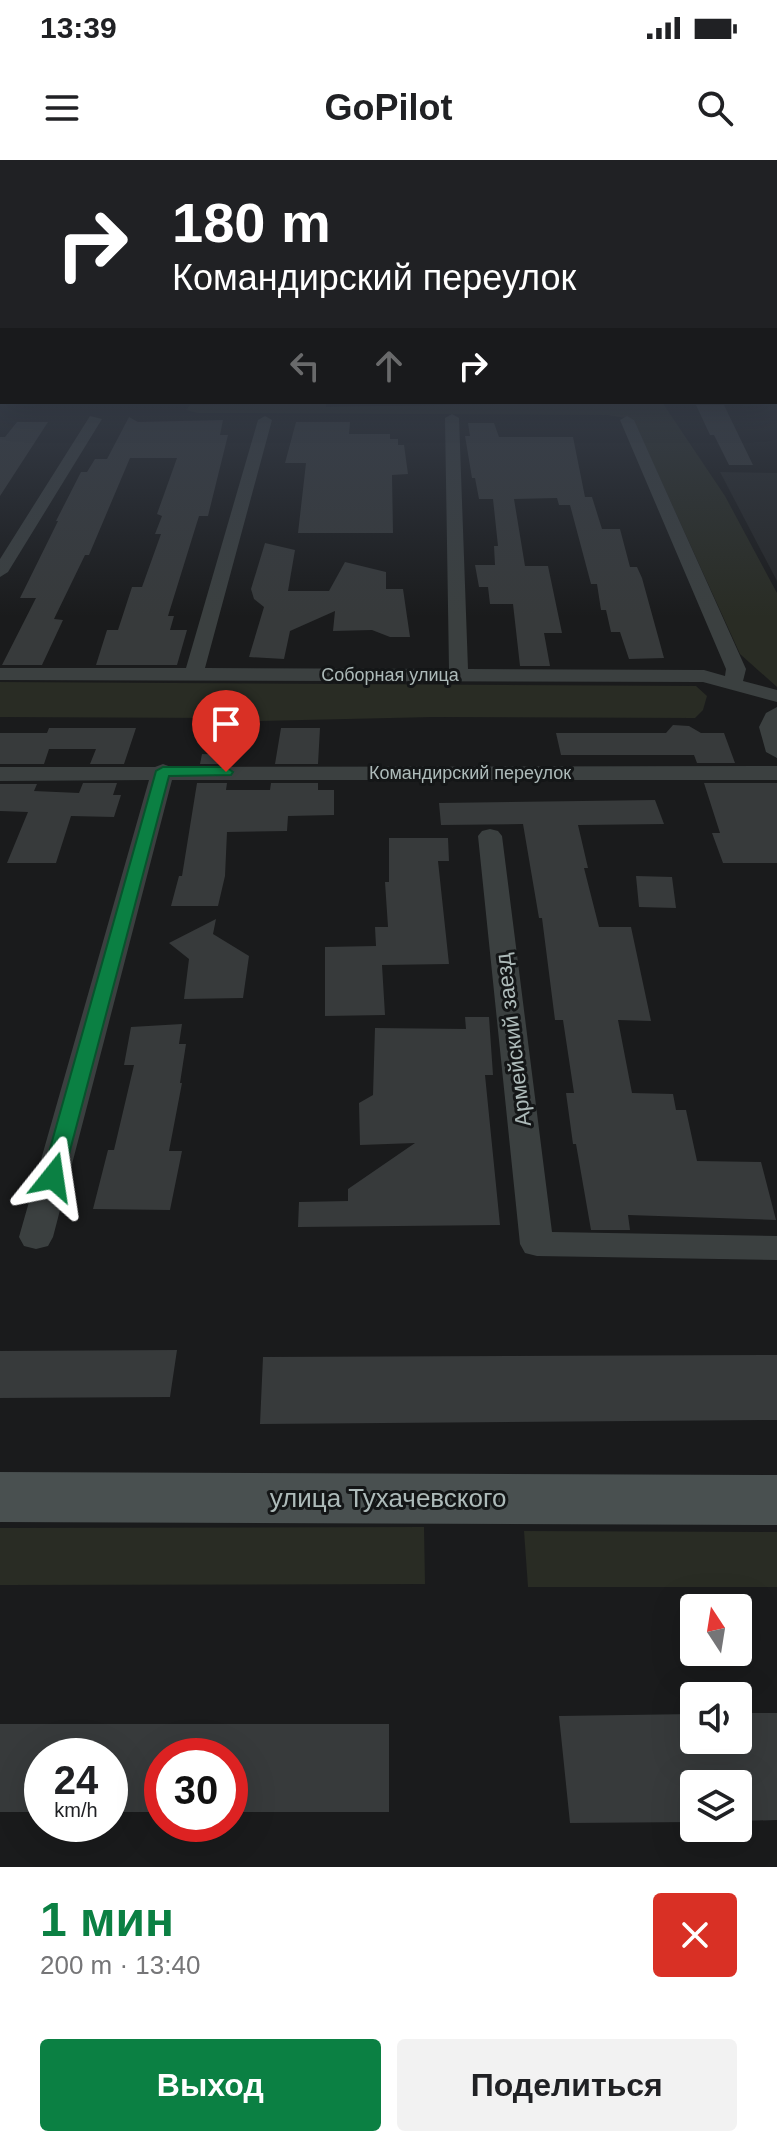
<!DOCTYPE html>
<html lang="ru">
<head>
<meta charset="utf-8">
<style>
	body { margin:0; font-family:Arial,sans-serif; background:#f2f2f2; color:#202124; height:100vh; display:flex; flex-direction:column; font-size:30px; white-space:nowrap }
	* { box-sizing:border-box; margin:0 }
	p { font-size:26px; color:#757577 }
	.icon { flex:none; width:44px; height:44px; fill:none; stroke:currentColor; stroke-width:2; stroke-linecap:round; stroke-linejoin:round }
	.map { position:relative; height:1707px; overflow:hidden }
	.details { display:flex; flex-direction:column; background:#fff; flex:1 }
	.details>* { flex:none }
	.guide { position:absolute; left:0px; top:0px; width:778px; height:244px; box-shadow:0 8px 32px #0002; background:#202124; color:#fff; overflow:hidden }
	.needle { width:52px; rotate:348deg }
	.buttons { position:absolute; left:680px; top:1434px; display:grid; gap:16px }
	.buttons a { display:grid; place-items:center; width:72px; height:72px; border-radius:8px; background:#fff; box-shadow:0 8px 32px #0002; font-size:40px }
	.speed { position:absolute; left:24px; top:1578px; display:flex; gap:16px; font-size:40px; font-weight:700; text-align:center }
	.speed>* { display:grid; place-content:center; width:104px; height:104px; border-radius:50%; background:#fff; box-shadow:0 8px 32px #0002; line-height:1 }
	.speed small { font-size:20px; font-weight:400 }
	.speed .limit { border:12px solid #d22; background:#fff; color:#111 }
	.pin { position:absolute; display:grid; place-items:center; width:68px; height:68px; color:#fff; margin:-82px -34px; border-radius:50% 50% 50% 0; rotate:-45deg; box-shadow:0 0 8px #0007 }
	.pin .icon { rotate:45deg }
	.me { position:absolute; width:88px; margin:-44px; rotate:15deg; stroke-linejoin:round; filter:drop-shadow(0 0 6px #0008) }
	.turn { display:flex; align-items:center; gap:28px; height:168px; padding:0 40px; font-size:36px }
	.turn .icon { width:104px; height:104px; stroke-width:2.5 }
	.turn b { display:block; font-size:56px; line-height:68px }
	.lanes { display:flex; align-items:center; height:76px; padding:0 40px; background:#0003; justify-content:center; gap:40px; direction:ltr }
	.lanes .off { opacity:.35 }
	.round { display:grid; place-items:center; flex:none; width:84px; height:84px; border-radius:8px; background:#f2f2f2 }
	.overview { display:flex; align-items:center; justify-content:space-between; height:136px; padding:0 40px }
	h1 { font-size:48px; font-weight:800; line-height:60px; color:#0b8043 }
	.primary-button { display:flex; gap:16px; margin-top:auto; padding:16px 40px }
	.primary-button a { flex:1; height:92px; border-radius:8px; background:#0b8043; color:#fff; font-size:32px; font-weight:800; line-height:92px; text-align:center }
	.primary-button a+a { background:#f2f2f2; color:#202124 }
	.status { display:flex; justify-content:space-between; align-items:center; height:56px; padding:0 40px; background:#fff; direction:ltr }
	.status svg { height:22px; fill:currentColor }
	header { display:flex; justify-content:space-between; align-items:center; height:104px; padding:0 40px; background:#fff; font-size:36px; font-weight:800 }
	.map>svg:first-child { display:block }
	.built { fill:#262829 }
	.green { fill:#292c24 }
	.building { fill:#373a3b }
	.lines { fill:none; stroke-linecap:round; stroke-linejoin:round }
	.street { fill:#3b4040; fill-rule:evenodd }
	.secondary { fill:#495050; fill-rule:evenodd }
	.route { fill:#0b8043; stroke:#07532c; stroke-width:2 }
	.labels { text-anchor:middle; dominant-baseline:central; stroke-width:6; stroke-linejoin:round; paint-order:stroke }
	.far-street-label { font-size:18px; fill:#adbab9; stroke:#141617 }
	.street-label { font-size:22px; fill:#adbab9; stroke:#141617 }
	.near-street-label { font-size:26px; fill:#adbab9; stroke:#141617 }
</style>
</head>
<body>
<div class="status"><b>13:39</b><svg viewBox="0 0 49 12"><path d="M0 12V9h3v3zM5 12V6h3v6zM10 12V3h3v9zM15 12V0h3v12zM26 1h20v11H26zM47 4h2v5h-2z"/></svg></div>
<header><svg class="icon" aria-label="menu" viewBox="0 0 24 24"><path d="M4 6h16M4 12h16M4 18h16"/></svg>GoPilot<svg class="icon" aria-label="search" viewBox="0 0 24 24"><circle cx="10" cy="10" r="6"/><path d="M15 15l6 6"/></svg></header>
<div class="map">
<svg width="777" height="1707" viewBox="0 0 777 1707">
	<rect width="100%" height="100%" fill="#1a1b1c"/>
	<path class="built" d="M720,312l57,1v108z"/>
	<path class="green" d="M603,242h59l63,94 52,97v94l-37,-33 -107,-235 -26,-4 -409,-2 -12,-3 4,-5 136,-2v4z
		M0,522l696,4 11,10 -4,14 -8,8 -262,-1 -173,4 -42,-3 -218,-1z
		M424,1367l1,57 -425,1v-57z
		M524,1371l253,1v55h-249z"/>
	<path class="building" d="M696,245h28l29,60h-24l-15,-30h-4z
		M129,257l9,5 85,-2 -3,15h8l-20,81h-9l-31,100h6l-4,14h17l-10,35h-81l11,-35h11l14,-43h10l19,-53h-6l7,-18 -5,-2 20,-56h-47l-41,97h-4l-31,64 9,1 -21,45h-40l34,-67h-16l38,-77h-2l25,-49h6l8,-13h12z
		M17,262h31l-48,74v-59h5z
		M296,262h54l-1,12h41v5h8v6h6l4,29 -16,1 1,58h-95l8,-70h-21z
		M468,263h26l5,14h74l12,60h7l10,32h18l10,38h7l5,11 22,80 -35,1 -9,-27h-9l-5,-22h-5l-4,-26h-6l-21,-79h-11l-2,-7 -43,1 11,67h23l14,67h-18l6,33h-30l-7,-62h-23l-2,-17h-9l-4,-22h20l-1,-19h4l-5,-47h-14l-4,-21h-3l-7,-42h5z
		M265,383l30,7 -7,41h41l16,-29 41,10v17h17l7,48h-20l-18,-7 -39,1 2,-20 -45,20 -6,28 -35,-2 15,-50 -10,-8 -3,-10z
		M673,565l16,1 12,7h23l11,30h-38l-3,-8h-133l-5,-22h110z
		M49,568h87l-12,36h-34l6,-15h-47l-5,15h-44v-31h47z
		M281,568h39l-2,36h-43z
		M202,594l29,1 -1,9h-30z
		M83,623h34l-4,12h8l-7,22 -43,-1 -15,47h-49l21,-51 -28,-1v-27h37l-3,7 45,2z
		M197,623h30l-1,7h44l1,-7h47v7h16v25l-46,1 -1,15 -60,1 -2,44 -7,30h-47l8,-30h3z
		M704,623h73v80h-54l-11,-30h8z
		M655,640l9,24 -86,1 10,43h-4l15,59h32l20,94 -33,-1 14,73 41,1 3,16h10l11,51 64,1 15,58 -148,-5 2,15h-39l-15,-86h-3l-7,-51h8l-11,-73h-8l-13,-102h-3l-16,-94 -82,1 -2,-22z
		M389,678h59l1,23h-11l11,103 -67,1 3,50 -60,1v-69l51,-1 -1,-19h13l-3,-45h4z
		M636,716l36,1 4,31 -37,-1z
		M216,759l-3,15 36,22 -6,42 -59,1 5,-40 -20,-16z
		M465,857h24l4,58h-8l15,150 -202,2 1,-25 49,-1v-12l67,-46 -55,2 -1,-42 14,-8 2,-67 91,1z
		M182,864l-3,20h7l-6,39h2l-13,68h13l-12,59 -77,-1 15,-59h6l20,-85h-10l7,-38z
		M177,1190l-7,47 -170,1v-47z
		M777,1195v65l-517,4 3,-67z
		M738,1553h39v107l-39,1v-37h-44v38l-124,1 -11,-107 135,-2v26h44z
		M0,1564h389v88h-159v-56h-68v56h-52v-56h-68v56h-42z"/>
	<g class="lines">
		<path class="street" d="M452,254l7,4 9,251 236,1 21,6 1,-7 -106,-249 7,-4 7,4 112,249 -3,12 34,9v12l-74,-20 -703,-2v-12h186l72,-248 7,-4 7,4 -67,248 244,1 -4,-251z
			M90,256l12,3 -94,153 -8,5v-18z
			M777,547v51l-11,-6 -7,-25 7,-14z
			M163,604l8,3 606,-1v14h-605l-119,457 -5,9 -12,3 -12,-3 -5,-9 130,-457 -149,1v-14h155z
			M490,669l8,2 4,5 50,396 225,4v24l-240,-4 -12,-3 -5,-9 -42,-408 4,-5z"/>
		<path class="secondary" d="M0,1312l777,3v50l-777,-3z"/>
	</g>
	<linearGradient id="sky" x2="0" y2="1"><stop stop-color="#0e0f0f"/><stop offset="0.48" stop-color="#383f4b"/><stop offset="1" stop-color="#383f4b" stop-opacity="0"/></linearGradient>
	<rect width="777" height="457" fill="url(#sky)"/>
	<path class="route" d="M226,607l7,5 -2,3 -62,1 -106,401 -3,5h-15l-3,-5 114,-406 7,-4z"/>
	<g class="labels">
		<g class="far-street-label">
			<text x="390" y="515">Соборная улица</text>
			<text x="470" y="613">Командирский переулок</text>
		</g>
		<g class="street-label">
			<text transform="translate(513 880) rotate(-97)">Армейский заезд</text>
		</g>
		<g class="near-street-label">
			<text x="388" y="1338">улица Тухачевского</text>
		</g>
	</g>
</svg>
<div class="buttons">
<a><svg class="needle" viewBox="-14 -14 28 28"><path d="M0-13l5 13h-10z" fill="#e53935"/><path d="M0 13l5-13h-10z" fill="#757577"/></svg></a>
<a><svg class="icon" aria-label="sound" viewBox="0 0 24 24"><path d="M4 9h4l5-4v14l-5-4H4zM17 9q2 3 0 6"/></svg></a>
<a><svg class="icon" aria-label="layers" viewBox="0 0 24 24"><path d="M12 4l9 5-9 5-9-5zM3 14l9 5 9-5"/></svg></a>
</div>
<div class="speed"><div>24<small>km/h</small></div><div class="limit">30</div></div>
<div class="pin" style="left:226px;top:612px;background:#d93025"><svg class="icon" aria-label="arrive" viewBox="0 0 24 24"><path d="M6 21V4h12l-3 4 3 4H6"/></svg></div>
<svg class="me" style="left:53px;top:1017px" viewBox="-20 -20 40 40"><path d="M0-17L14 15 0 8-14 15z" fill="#0b8043" stroke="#fff" stroke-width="4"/></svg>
<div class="guide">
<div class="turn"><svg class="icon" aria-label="right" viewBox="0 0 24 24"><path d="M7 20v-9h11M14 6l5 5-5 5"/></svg><div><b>180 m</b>Командирский переулок</div></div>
<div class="lanes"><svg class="icon off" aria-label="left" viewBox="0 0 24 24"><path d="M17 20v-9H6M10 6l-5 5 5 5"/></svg><svg class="icon off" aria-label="ahead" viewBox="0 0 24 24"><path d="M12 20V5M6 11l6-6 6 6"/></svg><svg class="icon" aria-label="right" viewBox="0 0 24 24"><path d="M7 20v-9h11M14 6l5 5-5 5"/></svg></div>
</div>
</div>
<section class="details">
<div class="overview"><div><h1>1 мин</h1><p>200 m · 13:40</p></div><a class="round" style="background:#d93025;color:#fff"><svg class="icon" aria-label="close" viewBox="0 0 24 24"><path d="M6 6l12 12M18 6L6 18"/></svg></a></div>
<div class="primary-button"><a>Выход</a><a>Поделиться</a></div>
</section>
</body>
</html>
